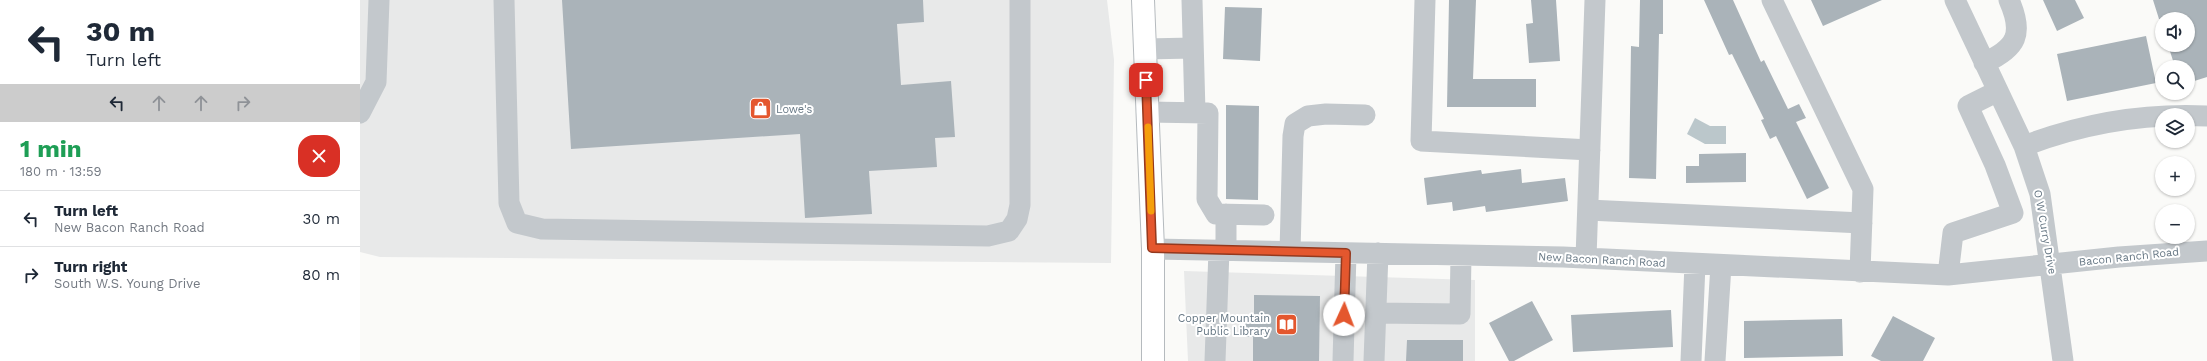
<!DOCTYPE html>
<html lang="en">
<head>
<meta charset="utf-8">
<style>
	body { margin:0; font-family:"Work Sans",sans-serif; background:#f6f6f7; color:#1f2937; height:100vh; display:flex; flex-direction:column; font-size:15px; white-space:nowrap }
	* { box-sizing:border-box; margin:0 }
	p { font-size:13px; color:#747a83 }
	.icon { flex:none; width:22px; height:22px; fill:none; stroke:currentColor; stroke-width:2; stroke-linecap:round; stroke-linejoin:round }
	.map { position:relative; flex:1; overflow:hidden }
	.sheet { display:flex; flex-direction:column; background:#fff; width:360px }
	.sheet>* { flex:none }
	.banner { background:#fff; color:#1f2937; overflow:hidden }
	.fabs { position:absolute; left:1795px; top:12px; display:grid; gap:8px }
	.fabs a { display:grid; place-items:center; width:40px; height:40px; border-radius:50%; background:#fff; box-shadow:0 1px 3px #0004; font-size:20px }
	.pin { position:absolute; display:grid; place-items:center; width:34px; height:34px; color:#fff; margin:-17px; border-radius:8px; box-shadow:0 2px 6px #0006 }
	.me { position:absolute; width:44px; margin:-22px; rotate:2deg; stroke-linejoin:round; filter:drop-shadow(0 0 3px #0008) }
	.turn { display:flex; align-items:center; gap:14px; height:84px; padding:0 20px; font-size:18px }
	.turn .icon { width:52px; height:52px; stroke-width:2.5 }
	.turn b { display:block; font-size:28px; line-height:34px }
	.lanes { display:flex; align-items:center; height:38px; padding:0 20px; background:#0003; justify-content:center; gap:20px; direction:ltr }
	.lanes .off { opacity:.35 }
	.round { display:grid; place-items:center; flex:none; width:42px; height:42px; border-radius:16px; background:#f6f6f7 }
	.head { display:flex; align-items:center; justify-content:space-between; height:68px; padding:0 20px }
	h1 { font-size:24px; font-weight:700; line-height:30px; color:#1e9e55 }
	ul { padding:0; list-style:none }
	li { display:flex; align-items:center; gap:12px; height:56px; padding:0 20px; border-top:1px solid #e0e1e3 }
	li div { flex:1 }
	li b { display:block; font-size:15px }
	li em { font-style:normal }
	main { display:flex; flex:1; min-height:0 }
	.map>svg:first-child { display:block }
	.built { fill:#e8e9e9 }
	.water { fill:#bbc7cb }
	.building { fill:#aab3b9 }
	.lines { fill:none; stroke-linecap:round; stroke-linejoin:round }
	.major-casing { stroke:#b5babe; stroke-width:24 }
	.minor { stroke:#c3c8cc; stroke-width:21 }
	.major { stroke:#fff; stroke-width:22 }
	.route-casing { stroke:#94391e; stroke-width:10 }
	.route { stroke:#e4572e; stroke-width:7 }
	.slow { stroke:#f59e0b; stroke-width:7 }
	.labels { text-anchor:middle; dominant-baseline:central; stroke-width:4; stroke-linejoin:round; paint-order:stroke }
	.poi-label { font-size:11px; fill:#657683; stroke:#fff; text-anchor:start }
	.street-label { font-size:11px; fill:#657683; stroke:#fff }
</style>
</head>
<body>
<main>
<section class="sheet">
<div class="banner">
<div class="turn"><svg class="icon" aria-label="left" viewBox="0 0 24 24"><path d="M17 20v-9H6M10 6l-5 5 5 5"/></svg><div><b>30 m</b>Turn left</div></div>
<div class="lanes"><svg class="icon" aria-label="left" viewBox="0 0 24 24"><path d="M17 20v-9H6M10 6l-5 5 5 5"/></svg><svg class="icon off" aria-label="ahead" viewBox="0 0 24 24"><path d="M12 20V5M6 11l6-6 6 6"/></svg><svg class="icon off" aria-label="ahead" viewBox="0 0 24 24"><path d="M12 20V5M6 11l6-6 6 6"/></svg><svg class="icon off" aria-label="right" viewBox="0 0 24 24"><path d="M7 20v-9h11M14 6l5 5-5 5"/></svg></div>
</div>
<div class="head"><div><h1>1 min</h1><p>180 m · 13:59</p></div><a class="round" style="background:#d93025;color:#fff"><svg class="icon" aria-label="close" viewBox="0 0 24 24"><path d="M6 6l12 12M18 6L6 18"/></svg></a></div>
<ul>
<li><svg class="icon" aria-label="left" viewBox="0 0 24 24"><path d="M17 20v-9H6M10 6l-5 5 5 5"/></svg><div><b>Turn left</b><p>New Bacon Ranch Road</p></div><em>30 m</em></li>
<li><svg class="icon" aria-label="right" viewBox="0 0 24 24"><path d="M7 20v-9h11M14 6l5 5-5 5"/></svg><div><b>Turn right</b><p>South W.S. Young Drive</p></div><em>80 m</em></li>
</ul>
</section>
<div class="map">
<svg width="1847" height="361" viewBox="0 0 1847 361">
	<rect width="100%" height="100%" fill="#fafaf8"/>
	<path class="built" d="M0,0h747l7,60 -3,203 -731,-6 -20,-5z
		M824,271l291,9v81h-287z"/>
	<path class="water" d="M1335,118l15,8h16v18h-21l-18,-10z"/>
	<path class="building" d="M202,0h361l1,22 -27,2 4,61 50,-4 4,56 -20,1 2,29 -68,4 3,43 -67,4 -5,-84 -229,15z
		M1089,0h27l-3,79h63v28h-89z
		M1171,0h25l4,61 -31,2 -3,-39 7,-1z
		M1280,0h23v34h-4l-3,145 -27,-1 2,-132 8,1z
		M1344,0h29l28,62 3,-2 24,49 11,-5 7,14 -10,4 33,66 -22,11 -31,-63 -6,3 -9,-19 3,-1 -32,-65 -3,1z
		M1451,0h71l-59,26z
		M1683,0h32l9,18 -27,13z
		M1793,0h54v77l-19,6v-16h-13l-7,-22h20v-26h-29z
		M865,7l37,1 -2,53 -37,-2z
		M1786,36l10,47 -89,18 -10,-47z
		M866,105l33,1 -1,94 -32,-1z
		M1386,153v29l-60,1v-17h13v-12z
		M1161,169l1,14 43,-5 3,23 -82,11 -1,-6 -32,5 -1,-9 -25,3 -3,-27 57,-8 1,4z
		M894,295l66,1 -1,65h-66v-24h-8v-20h9z
		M1172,301l21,39 -39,21h-5l-20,-38z
		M1311,310l2,37 -100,5 -2,-37z
		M1533,316l42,22 -12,23h-42l-10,-5z
		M1482,319l1,37 -99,2v-37z
		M1047,340h56v21h-57z"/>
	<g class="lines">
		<defs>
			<path id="major" d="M783,0l10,249v112"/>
		</defs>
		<use href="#major" class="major-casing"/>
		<path class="minor" d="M144,0l5,203 8,20 25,6 446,7 21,-5 8,-12 3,-14v-205
			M832,0l3,112
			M1065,0l-4,141 169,9
			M1412,0l91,189 -3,83
			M1595,0l69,146 16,48 23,167
			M785,49l48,-1
			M1624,63c33,-15 40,-29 25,-63
			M787,112l61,1 -1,86 9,15 48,1
			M0,113l16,-31 3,-82
			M1664,146c60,-23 120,-33 183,-30
			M1228,210l274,13
			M793,249l410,8 385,18 171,-18 88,-6
			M866,250v-36
			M930,252l3,-116 2,-12 13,-8 18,-2 39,1
			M1226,258l9,-258
			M1588,275l5,-42 60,-20 -18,-48 -27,-59 30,-15
			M1016,313l84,1 1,-59
			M855,361l4,-111
			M983,361l3,-108
			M1014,361l4,-108
			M1331,361l4,-97
			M1355,361l6,-96"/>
		<use href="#major" class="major"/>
	</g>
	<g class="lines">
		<defs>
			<path id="route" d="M786,80l6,168 194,5 -2,62"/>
		</defs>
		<use href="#route" class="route-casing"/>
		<use href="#route" class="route"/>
		<path class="slow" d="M788,127l3,84"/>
	</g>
	<defs>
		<symbol id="shop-square" viewBox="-11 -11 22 22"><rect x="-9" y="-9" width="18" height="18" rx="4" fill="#e4572e" stroke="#fff"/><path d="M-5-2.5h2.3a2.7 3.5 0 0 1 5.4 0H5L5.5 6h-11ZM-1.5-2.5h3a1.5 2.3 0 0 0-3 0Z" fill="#fff"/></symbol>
		<symbol id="library-square" viewBox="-11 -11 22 22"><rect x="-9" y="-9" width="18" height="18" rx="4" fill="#e4572e" stroke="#fff"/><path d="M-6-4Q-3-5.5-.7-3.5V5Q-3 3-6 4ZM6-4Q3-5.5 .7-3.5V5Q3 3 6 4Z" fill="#fff"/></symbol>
	</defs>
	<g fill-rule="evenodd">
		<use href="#shop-square" x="388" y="96" width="25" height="25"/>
		<use href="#library-square" x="914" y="312" width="25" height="25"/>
	</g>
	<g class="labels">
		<g class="poi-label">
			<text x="416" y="109">Lowe's</text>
			<text x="910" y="318" text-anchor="end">Copper Mountain<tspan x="910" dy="13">Public Library</tspan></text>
		</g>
		<g class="street-label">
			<text transform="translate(1685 232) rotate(80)">O W Curry Drive</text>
			<text transform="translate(1769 257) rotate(-6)">Bacon Ranch Road</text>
			<text transform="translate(1242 260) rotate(3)">New Bacon Ranch Road</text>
		</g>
	</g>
</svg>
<div class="fabs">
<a><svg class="icon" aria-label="sound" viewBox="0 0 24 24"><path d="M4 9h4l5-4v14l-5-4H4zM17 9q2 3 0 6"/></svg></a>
<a><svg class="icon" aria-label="search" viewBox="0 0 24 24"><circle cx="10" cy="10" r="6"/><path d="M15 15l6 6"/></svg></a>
<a><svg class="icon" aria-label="layers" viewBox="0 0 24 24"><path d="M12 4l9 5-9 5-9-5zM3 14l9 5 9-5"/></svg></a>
<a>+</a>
<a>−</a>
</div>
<div class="pin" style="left:786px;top:80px;background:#d93025"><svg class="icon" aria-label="arrive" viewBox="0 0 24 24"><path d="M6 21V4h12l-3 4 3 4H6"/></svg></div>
<svg class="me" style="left:984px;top:315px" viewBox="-20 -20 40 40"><circle r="19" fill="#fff"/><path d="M0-13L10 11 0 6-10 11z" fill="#e4572e"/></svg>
</div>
</main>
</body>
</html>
